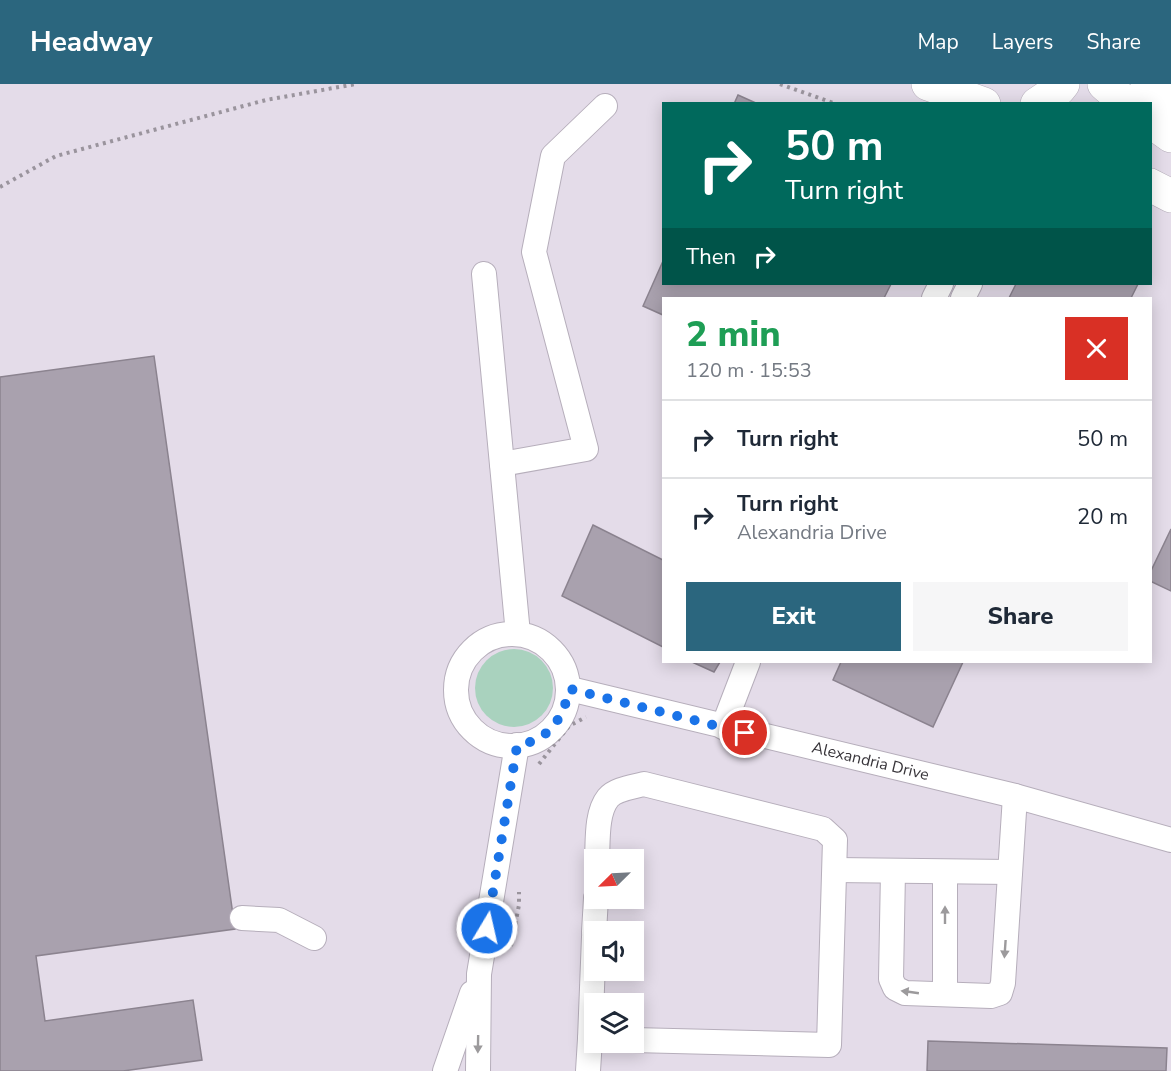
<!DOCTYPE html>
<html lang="en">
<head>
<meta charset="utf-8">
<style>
	body { margin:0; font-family:"Nunito Sans",sans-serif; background:#f6f6f7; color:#1f2937; height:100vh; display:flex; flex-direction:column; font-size:22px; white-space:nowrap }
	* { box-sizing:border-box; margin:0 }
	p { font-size:20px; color:#747a83 }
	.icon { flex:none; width:33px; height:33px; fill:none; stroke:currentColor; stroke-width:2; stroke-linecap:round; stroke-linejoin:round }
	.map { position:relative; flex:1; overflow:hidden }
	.panel { position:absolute; left:662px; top:213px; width:490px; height:366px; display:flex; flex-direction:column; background:#fff; border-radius:0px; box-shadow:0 3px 15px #0003 }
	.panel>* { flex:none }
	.banner { position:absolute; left:662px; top:18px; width:490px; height:183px; border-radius:0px; box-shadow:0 3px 15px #0003; background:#00695c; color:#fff; overflow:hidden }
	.needle { width:39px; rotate:246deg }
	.fabs { position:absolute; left:584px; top:765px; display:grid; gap:12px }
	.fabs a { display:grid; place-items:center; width:60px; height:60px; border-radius:0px; background:#fff; box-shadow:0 3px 15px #0003; font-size:30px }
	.pin { position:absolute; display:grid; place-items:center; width:51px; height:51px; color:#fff; margin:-26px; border:3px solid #fff; border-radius:50%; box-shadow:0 2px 6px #0007 }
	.me { position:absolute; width:66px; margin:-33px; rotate:9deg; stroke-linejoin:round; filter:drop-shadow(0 0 4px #0008) }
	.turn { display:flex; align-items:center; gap:21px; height:126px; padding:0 24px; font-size:27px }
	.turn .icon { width:78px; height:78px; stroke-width:2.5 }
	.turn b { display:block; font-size:42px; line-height:51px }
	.then { display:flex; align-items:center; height:57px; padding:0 24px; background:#0003; gap:12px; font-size:22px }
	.round { display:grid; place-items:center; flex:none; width:63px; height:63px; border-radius:0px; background:#f6f6f7 }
	.headline { display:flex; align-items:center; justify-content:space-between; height:102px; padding:0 24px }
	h1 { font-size:36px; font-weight:800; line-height:45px; color:#1e9e55 }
	.cta { display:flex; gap:12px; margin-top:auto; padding:12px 24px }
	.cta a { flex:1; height:69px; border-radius:0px; background:#2b667e; color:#fff; font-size:24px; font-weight:800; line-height:69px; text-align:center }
	.cta a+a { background:#f6f6f7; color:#1f2937 }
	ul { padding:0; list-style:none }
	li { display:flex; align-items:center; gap:18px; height:78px; padding:0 24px; border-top:2px solid #e0e1e3 }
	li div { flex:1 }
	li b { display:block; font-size:22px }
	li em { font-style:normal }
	header { display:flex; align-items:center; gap:36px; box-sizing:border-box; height:84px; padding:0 30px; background:#2b667e; color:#fff }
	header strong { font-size:28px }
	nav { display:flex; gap:33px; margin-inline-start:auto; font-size:21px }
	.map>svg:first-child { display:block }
	.green { fill:#a9d2be }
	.building { fill:#a9a1ae; stroke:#8b838f; stroke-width:1.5 }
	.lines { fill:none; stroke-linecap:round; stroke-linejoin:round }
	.minor-casing { stroke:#b6aebb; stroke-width:26 }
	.highway-casing { stroke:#b6aebb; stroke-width:34 }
	.path { stroke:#9a949d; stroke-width:4; stroke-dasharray:3 4.5; stroke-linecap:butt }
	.minor { stroke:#fff; stroke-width:24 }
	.highway { stroke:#fff; stroke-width:33 }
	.oneway { fill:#9c9a9c }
	.route { stroke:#1a73e8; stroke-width:10; stroke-dasharray:0 18 }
	.labels { text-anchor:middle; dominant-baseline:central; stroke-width:5; stroke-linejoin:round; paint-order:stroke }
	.street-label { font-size:16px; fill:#38353a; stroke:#fff }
</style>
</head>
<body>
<header>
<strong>Headway</strong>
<nav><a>Map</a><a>Layers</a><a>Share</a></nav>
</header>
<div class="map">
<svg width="1171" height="987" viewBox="0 0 1171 987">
	<rect width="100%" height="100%" fill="#e4dce9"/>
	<path class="green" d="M475 604a39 39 0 1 1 78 0a39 39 0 1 1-78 0Z"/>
	<path class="building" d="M738,11l20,9h-24z
		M663,177v23h228l-7,14h-221v17l-20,-9z
		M1016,200h122l-7,14h-122z
		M154,272l81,573 -199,27 9,65 148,-21 9,60 -79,11h-123v-694z
		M593,441l70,35v87l-101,-51z
		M1171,445v62l-21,-10v-8z
		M692,578h28l-6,10z
		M841,578h122l-30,65 -100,-47z
		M928,957l239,7 -1,23h-239z"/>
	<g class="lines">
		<defs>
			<g id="minor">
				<path d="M484,190l34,360"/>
				<path d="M934,214l7,-14"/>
				<path d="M963,214l7,-14"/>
				<path d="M502,380l84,-15 -52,-197 19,-96 52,-50"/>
				<circle cx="512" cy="606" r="56"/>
				<path id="s1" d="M570,605l445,107 156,44"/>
				<path d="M723,643l25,-65"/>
				<path d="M597,776c1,-19 -1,-47 11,-62 7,-9 25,-11 36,-14l179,45 12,11 -6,205 -196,-5"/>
				<path d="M835,786l175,2"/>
				<path d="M893,787l-2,108 4,9 10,5 86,3 9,-3 3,-10 12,-187"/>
				<path d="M945,789v121"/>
				<path d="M242,834l37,2 35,18"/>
				<path d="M594,848l2,-34"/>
				<path d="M594,853l-4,102h4"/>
				<path d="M445,987l27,-78"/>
				<path d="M478,987l1,-97 38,-229"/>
				<path d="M588,987l2,-32"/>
			</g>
			<path id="highway" d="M928,0l56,20
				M1104,0l23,20
				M1147,0l24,18
				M1037,20l22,-15 4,-5
				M1150,37l21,15
				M1150,101l21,11"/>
		</defs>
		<use href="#minor" class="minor-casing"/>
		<use href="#highway" class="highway-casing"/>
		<path class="path" d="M780,0l56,20
			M0,103l56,-31 210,-56 90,-16
			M539,680l30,-38 17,-9
			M511,862l8,-41v-13"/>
		<use href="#minor" class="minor"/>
		<use href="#highway" class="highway"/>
	</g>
	<defs><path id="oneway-solid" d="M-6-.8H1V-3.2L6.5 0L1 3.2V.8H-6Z" transform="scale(1.5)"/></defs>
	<g class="oneway">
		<use href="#oneway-solid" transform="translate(945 831) rotate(-90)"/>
		<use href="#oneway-solid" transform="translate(1005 865) rotate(94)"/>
		<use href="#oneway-solid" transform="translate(910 908) rotate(-172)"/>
		<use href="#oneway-solid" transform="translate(478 960) rotate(91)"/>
	</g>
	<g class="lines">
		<path class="route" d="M487,844l30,-182c34,-8 44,-25 53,-57l175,44"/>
	</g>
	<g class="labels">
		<g class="street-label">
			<text stroke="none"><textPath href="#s1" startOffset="309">Alexandria Drive</textPath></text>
		</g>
	</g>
</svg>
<div class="fabs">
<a><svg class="needle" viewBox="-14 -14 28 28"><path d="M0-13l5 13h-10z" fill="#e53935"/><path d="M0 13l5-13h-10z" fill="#747a83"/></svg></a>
<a><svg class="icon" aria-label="sound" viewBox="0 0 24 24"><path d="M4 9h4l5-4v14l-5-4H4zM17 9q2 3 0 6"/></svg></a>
<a><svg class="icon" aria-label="layers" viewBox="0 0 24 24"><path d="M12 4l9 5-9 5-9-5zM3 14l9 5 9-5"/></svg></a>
</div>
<div class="pin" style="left:745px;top:649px;background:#d93025"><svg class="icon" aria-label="arrive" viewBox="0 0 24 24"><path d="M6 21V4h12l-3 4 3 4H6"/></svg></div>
<svg class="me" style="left:487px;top:844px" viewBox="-20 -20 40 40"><circle r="17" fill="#1a73e8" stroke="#fff" stroke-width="3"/><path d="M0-11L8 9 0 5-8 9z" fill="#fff"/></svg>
<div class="banner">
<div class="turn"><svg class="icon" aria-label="right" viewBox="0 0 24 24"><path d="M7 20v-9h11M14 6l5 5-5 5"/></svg><div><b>50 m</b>Turn right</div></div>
<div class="then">Then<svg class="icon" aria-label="right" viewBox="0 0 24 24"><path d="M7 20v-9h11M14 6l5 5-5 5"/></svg></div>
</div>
<section class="panel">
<div class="headline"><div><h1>2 min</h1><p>120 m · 15:53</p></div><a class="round" style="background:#d93025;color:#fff"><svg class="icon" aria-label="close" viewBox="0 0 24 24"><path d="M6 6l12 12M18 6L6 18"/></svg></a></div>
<ul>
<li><svg class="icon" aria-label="right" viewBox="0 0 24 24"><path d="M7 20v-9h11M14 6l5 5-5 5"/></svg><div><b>Turn right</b></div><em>50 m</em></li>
<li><svg class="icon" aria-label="right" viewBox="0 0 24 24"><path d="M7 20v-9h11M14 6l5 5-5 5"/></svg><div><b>Turn right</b><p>Alexandria Drive</p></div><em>20 m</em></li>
</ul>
<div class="cta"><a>Exit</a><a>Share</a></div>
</section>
</div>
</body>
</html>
